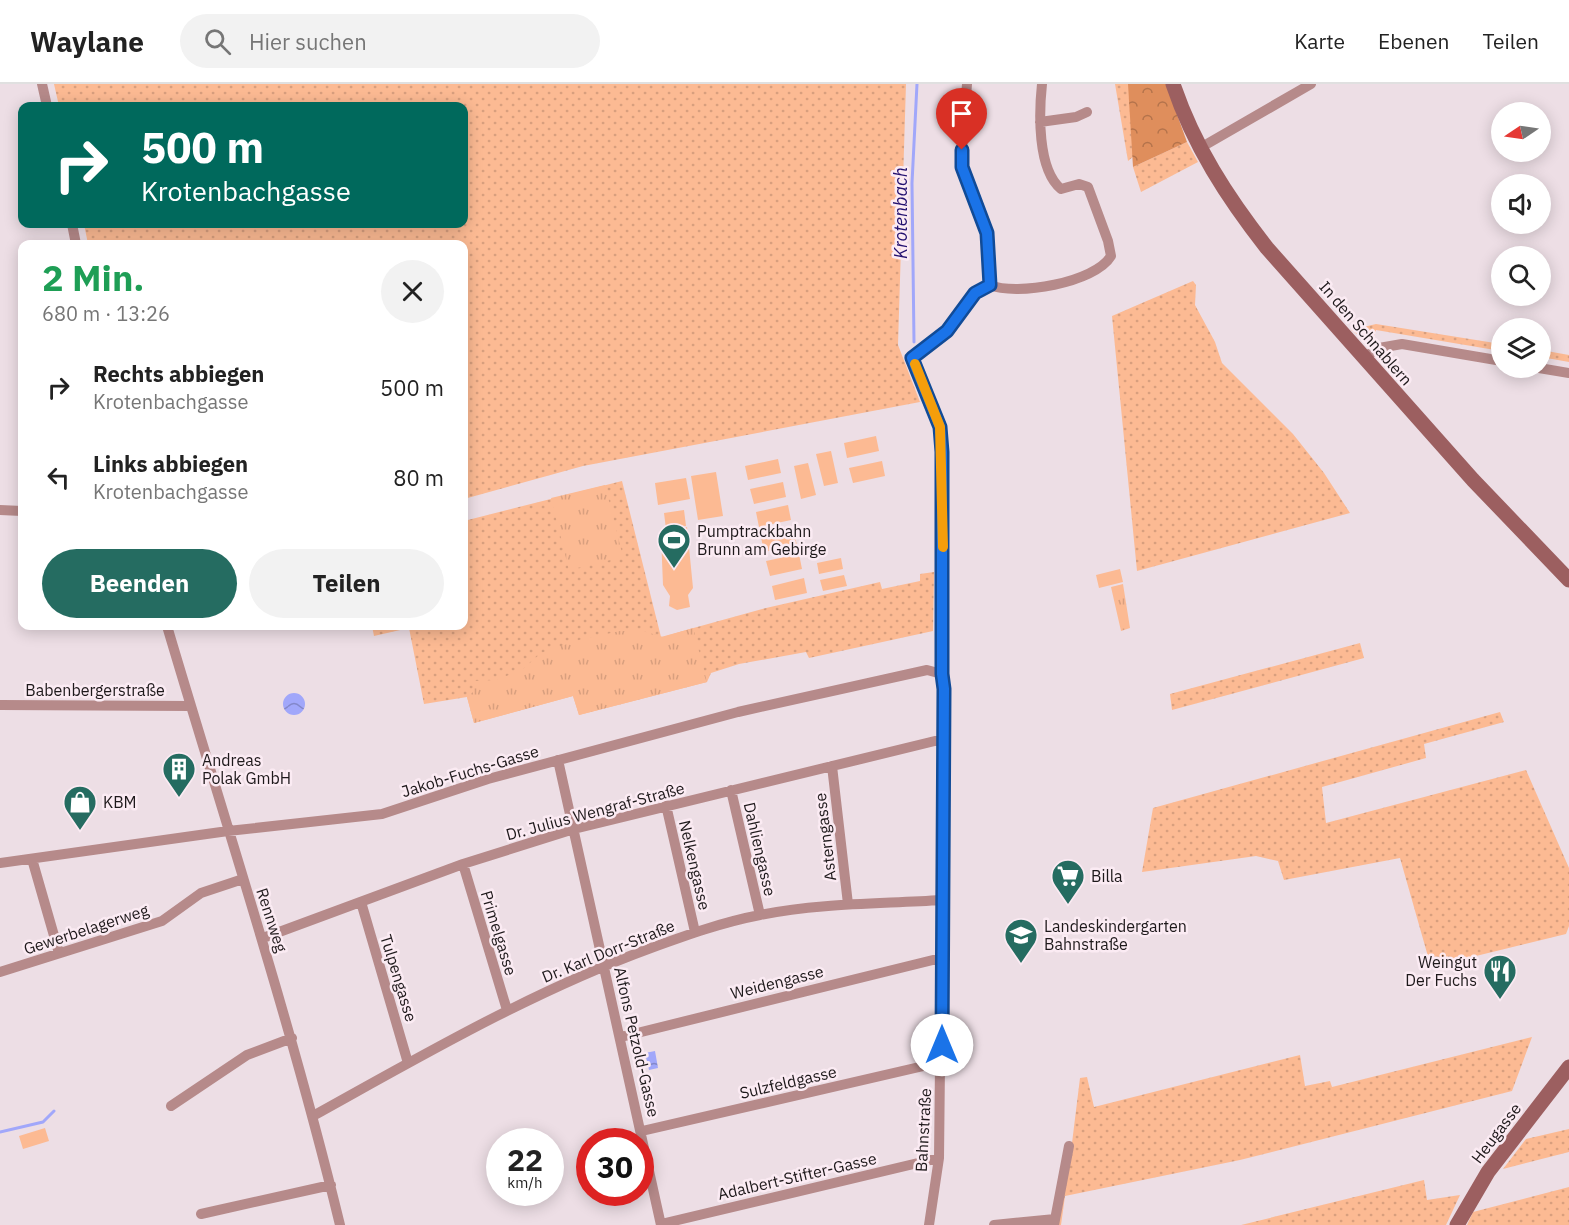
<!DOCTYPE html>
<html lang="de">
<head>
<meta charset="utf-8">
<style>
	body { margin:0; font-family:"IBM Plex Sans",sans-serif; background:#f2f2f2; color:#222; height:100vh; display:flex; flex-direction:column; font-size:22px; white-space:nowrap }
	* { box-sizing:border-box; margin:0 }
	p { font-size:20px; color:#767676 }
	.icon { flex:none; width:33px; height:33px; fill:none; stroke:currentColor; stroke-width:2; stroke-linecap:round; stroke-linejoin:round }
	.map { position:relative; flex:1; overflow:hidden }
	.side { position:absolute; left:18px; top:156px; width:450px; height:390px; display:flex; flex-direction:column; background:#fff; border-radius:12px; box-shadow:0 3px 15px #0003 }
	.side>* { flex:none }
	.hud { position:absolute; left:18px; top:18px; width:450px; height:126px; border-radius:12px; box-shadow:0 3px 15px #0003; background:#00695c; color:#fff; overflow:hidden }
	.needle { width:39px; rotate:257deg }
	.controls { position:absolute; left:1491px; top:18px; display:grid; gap:12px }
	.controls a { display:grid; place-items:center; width:60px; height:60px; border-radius:50%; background:#fff; box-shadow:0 3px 15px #0003; font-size:30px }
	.speed { position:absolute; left:486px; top:1044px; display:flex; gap:12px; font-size:30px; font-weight:700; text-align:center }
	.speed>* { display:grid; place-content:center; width:78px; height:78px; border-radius:50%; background:#fff; box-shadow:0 3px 15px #0003; line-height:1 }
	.speed small { font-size:15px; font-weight:400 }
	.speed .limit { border:9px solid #d22; background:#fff; color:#111 }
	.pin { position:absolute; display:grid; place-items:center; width:51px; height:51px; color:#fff; margin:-62px -26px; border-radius:50% 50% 50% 0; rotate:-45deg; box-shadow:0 0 6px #0007 }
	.pin .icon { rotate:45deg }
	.me { position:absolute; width:66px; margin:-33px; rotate:0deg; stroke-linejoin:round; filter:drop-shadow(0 0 4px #0008) }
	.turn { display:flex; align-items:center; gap:21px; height:126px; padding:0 24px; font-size:27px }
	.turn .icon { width:78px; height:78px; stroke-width:2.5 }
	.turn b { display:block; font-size:42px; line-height:51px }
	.round { display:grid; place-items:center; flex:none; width:63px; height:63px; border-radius:32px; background:#f2f2f2 }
	.overview { display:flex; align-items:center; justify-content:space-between; height:102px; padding:0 24px }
	h1 { font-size:36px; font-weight:700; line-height:45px; color:#1e9e55 }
	.action { display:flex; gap:12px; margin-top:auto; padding:12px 24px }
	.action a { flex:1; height:69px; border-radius:36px; background:#256c61; color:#fff; font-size:24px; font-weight:700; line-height:69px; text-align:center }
	.action a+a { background:#f2f2f2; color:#222 }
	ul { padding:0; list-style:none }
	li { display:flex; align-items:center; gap:18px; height:90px; padding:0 24px }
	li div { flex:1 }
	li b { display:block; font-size:22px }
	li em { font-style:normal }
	header { display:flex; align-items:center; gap:36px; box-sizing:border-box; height:84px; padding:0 30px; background:#fff; border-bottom:2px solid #e0e0e0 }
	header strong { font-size:28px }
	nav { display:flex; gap:33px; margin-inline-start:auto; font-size:21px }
	.search { width:420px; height:54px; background:#f2f2f2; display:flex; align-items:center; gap:15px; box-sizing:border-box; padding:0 21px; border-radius:33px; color:#767676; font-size:22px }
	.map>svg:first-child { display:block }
	.grass { fill:url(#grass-dots) }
	.forest { fill:url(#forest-crowns) }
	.park { fill:url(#park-tufts) }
	.pitch { fill:#fcba93 }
	.water { fill:url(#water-waves) }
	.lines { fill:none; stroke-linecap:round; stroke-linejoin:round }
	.stream { stroke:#a1a7fa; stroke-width:3 }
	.street { stroke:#b68a8a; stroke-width:10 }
	.secondary { stroke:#9c5f60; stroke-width:15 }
	.route-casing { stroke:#114b97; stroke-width:15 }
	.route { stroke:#1a73e8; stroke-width:10 }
	.slow { stroke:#f59e0b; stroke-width:10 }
	.labels { text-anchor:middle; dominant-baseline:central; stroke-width:5; stroke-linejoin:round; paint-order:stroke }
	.street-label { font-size:16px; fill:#1e191b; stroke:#fbebf3 }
	.poi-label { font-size:16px; fill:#1e191b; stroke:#fbebf3; text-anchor:start }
	.water-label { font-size:18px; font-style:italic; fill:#231170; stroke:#fbebf3 }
</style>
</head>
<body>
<header>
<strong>Waylane</strong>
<div class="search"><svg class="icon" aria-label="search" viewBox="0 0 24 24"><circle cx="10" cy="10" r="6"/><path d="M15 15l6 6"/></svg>Hier suchen</div>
<nav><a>Karte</a><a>Ebenen</a><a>Teilen</a></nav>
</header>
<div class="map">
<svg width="1569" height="1141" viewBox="0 0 1569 1141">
	<defs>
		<pattern id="grass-dots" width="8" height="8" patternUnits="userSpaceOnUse" patternTransform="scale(1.5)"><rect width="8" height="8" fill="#fcba93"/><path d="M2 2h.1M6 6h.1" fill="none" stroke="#d89f7e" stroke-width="1.8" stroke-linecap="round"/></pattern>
		<pattern id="forest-crowns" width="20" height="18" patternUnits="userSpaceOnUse" patternTransform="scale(1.5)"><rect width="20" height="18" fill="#df8e5c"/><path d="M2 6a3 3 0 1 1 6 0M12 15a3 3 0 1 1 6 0" fill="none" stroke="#b4734b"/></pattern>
		<pattern id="park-tufts" width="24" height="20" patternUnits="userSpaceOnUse" patternTransform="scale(1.5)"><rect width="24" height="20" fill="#fcba93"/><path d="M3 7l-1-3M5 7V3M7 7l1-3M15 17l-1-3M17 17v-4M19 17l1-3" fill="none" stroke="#d89f7e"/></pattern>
		<pattern id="water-waves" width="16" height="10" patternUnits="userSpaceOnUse" patternTransform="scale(1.5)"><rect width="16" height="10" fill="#a1a7fa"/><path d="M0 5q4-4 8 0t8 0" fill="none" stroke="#8387ca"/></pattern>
	</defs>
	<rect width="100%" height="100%" fill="#eddee5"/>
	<path class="grass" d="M54,0h852l-8,261 22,57 -337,64 -119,33v-255h-376l-4,-20h380v-118h-405z
		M1115,0h34l4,56 -25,21z
		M1187,58l11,20 -57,30 -8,-25z
		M1193,197l3,4 -1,20 20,37 7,21 71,71 31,39 26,40 -213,58 -25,-255z
		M1376,240l125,20v7l-125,-21 -3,9 -7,1 -15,-10z
		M1541,266l28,5v7l-28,-5z
		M622,397l39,156 105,-29 114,-26 2,7 38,-8v-7l14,-2 -1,59 -124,27 -3,-6 -67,12 -28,9 -4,9 -128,33 -6,-19 -99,27 -7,-26 -43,7 -15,-76 -35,8 -2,-10h92v-105z
		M1360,559l4,15 -192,52 -2,-16z
		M1500,628l4,10 -80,22 2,14 -104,29 4,36 200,-53 43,98v58l-3,8 -135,33 -31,-109 -116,22 -6,-19 -22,-5 -114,16 11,-64z
		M1532,953l-20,54 -272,69 -175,36 -4,29h-5l16,-82 8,-65 7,-1 7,30 206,-52 5,31 25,-5 2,6z
		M1569,1045v23l-66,17 23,-30z
		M1424,1096l3,20 33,-5 -14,30h-205z
		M1569,1103v38h-102l6,-13z"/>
	<path class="forest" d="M1128,0h38l21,58 -54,25z"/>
	<path class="park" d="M605,401l18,72 -54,13 -18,-72z
		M1123,500l7,44 -9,3 -10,-44z
		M693,544l14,54 -128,33 -6,-19 -99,27 -7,-26 7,-6v-10l23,-1 26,-11 18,-16 38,-13 41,-9h23l20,6z"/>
	<path class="pitch" d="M876,352l3,15 -32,7 -3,-15z
		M831,367l7,32 -14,3 -8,-32z
		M778,375l3,14 -33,7 -3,-14z
		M882,377l3,15 -32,7 -4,-15z
		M808,379l8,32 -15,4 -7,-33z
		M716,388l7,44 -25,4 -7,-44z
		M686,394l4,21 -32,6 -3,-22z
		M783,398l3,15 -32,7 -4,-15z
		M788,421l3,15 -32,7 -3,-15z
		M684,426l2,16 -20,3 -2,-16z
		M687,443l6,61 -5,7 2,12 -13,3 -8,-4 1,-10 -7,-11 -2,-49 3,-6 9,3z
		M793,446l4,15 -33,7 -3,-15z
		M799,470l3,15 -32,7 -4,-15z
		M841,474l2,11 -24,5 -2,-11z
		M1120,485l3,13 -24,6 -3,-13z
		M844,491l3,11 -24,5 -3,-11z
		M804,494l3,15 -32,7 -3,-14z
		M45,1044l4,13 -26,8 -4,-13z"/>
	<path class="water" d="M283 620a11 11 0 1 1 22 0a11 11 0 1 1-22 0Z
		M655,967l3,17 -9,2 -4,-17z"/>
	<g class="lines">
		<path class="stream" d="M914,258l-2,-159 5,-99
			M0,1048l43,-10 11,-11"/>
		<path class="street" d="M42,0l5,22
			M967,0l-6,78 25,66 4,57
			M1040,38l36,-5 11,-5
			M1200,64l111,-64
			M72,140l4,20
			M990,201c26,11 105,-2 121,-29l-3,-15 -20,-54 -9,-3 -18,5c-24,-20 -22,-77 -19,-105
			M1363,274l16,-10 23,-4 100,17
			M1539,284l30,5
			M0,426l22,1
			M167,542c59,199 124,397 173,599
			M0,621l191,1
			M558,676l103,465
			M832,682l16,138
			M731,706l29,125
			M666,721l29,127
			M32,775l27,94
			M0,779l228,-32 154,-17 106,-35 250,-67 189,-42 15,4
			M463,780l44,146
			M361,818l47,161
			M263,854l200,-74 111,-35 369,-90
			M0,888l162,-51 39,-28 42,-14
			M621,953l320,-79
			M171,1022l76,-51 45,-17
			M313,1032c110,-61 220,-125 338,-168 36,-13 72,-26 109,-33 60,-12 121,-11 181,-15
			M642,1047l299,-69
			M201,1130l130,-29
			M661,1140l278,-66
			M929,1141l10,-67 5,-469 -2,-15v-222l-2,-25 -28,-69 35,-27 28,-38 15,-8
			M994,1141l61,-6
			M1054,1141l15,-79"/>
		<path class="secondary" d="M1173,0c21,62 54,113 94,164l206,232 96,100
			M1457,1141l31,-53 81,-105"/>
	</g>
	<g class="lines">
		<defs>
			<path id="route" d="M942,961l2,-356 -2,-15v-222l-2,-25 -28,-69 35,-27 28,-38 15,-8 -3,-52 -25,-66v-17"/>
		</defs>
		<use href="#route" class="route-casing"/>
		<use href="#route" class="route"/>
		<path class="slow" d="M915,280l25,63 3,120"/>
	</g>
	<defs>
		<symbol id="stadium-pin" viewBox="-11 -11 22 30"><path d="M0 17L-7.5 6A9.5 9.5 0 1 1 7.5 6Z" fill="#256c61" stroke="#fbebf3"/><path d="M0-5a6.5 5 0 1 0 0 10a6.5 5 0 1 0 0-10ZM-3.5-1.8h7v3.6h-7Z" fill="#fff"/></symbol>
		<symbol id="building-pin" viewBox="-11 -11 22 30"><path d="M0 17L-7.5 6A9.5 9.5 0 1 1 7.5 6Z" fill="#256c61" stroke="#fbebf3"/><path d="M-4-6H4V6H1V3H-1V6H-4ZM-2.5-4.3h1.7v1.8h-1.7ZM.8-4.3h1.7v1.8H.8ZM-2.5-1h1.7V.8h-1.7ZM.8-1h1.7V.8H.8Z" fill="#fff"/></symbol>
		<symbol id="shop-pin" viewBox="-11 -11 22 30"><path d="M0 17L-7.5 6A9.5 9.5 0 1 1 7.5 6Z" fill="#256c61" stroke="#fbebf3"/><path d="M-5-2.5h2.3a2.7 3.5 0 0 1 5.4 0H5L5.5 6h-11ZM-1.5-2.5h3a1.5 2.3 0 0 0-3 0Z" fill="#fff"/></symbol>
		<symbol id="supermarket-pin" viewBox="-11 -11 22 30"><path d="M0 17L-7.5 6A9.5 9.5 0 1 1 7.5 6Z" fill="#256c61" stroke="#fbebf3"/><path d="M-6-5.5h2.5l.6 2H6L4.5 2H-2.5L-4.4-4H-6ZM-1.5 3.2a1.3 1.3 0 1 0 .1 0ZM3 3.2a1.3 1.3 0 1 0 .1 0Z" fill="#fff"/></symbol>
		<symbol id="school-pin" viewBox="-11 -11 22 30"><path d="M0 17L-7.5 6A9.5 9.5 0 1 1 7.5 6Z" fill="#256c61" stroke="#fbebf3"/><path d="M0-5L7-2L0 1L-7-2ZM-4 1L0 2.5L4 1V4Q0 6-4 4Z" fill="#fff"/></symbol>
		<symbol id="restaurant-pin" viewBox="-11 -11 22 30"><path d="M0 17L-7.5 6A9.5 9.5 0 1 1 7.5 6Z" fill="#256c61" stroke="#fbebf3"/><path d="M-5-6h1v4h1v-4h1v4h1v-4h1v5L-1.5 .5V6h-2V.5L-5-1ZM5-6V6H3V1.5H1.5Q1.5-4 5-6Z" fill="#fff"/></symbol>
	</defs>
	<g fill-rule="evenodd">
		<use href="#stadium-pin" x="655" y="437" width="38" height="52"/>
		<use href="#building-pin" x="160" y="666" width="38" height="52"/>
		<use href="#shop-pin" x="61" y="699" width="38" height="52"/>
		<use href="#supermarket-pin" x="1049" y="773" width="38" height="52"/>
		<use href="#school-pin" x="1002" y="832" width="38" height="52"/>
		<use href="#restaurant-pin" x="1481" y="868" width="38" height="52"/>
	</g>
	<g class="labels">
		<g class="street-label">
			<text transform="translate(1366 249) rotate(49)">In den Schnablern</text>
			<text x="95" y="606">Babenbergerstraße</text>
			<text transform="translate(470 687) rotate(-17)">Jakob-Fuchs-Gasse</text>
			<text transform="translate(595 727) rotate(-15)">Dr. Julius Wengraf-Straße</text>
			<text transform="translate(825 753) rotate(-97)">Asterngasse</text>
			<text transform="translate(760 765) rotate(77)">Dahliengasse</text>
			<text transform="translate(695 781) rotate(77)">Nelkengasse</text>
			<text transform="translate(272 836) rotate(72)">Rennweg</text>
			<text transform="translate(86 845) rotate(-18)">Gewerbelagerweg</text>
			<text transform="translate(499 849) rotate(73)">Primelgasse</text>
			<text transform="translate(608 867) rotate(-22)">Dr. Karl Dorr-Straße</text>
			<text transform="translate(399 894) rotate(73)">Tulpengasse</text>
			<text transform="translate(777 898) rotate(-14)">Weidengasse</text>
			<text transform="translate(637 958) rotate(77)">Alfons Petzold-Gasse</text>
			<text transform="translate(788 998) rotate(-13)">Sulzfeldgasse</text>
			<text transform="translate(923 1046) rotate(-87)">Bahnstraße</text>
			<text transform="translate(1496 1049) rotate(-53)">Heugasse</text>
			<text transform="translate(797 1092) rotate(-13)">Adalbert-Stifter-Gasse</text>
		</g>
		<g class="poi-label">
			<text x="697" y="447">Pumptrackbahn<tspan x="697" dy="18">Brunn am Gebirge</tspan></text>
			<text x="202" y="676">Andreas<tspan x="202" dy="18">Polak GmbH</tspan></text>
			<text x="103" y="718">KBM</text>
			<text x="1091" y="792">Billa</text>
			<text x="1044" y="842">Landeskindergarten<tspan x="1044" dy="18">Bahnstraße</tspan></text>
			<text x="1477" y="878" text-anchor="end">Weingut<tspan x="1477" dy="18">Der Fuchs</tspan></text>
		</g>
		<g class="water-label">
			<text transform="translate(900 129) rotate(-90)">Krotenbach</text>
		</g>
	</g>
</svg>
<div class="controls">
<a><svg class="needle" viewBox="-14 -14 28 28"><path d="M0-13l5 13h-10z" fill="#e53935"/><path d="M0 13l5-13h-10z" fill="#767676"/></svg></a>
<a><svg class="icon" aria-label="sound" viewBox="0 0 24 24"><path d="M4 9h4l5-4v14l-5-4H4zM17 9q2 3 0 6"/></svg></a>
<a><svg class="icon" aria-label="search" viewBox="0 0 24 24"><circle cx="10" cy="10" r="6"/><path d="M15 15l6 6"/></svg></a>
<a><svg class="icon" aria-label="layers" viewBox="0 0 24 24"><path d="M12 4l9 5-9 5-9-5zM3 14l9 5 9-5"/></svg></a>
</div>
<div class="speed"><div>22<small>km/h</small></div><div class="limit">30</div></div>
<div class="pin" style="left:962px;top:66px;background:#d93025"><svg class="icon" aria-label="arrive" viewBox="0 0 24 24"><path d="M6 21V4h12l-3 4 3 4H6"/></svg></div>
<svg class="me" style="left:942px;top:961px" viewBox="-20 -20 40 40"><circle r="19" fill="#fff"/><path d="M0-13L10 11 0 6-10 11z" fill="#1a73e8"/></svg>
<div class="hud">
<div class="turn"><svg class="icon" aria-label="right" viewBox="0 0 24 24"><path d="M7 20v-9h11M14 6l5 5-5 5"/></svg><div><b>500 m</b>Krotenbachgasse</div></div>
</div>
<section class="side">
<div class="overview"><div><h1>2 Min.</h1><p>680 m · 13:26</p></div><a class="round"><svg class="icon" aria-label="close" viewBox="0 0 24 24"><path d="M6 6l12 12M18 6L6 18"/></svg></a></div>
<ul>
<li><svg class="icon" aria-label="right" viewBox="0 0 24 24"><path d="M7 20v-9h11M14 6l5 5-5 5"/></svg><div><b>Rechts abbiegen</b><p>Krotenbachgasse</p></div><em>500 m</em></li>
<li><svg class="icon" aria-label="left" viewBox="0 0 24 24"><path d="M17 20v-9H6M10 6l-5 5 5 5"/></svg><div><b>Links abbiegen</b><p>Krotenbachgasse</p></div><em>80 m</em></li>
</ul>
<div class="action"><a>Beenden</a><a>Teilen</a></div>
</section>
</div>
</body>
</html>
